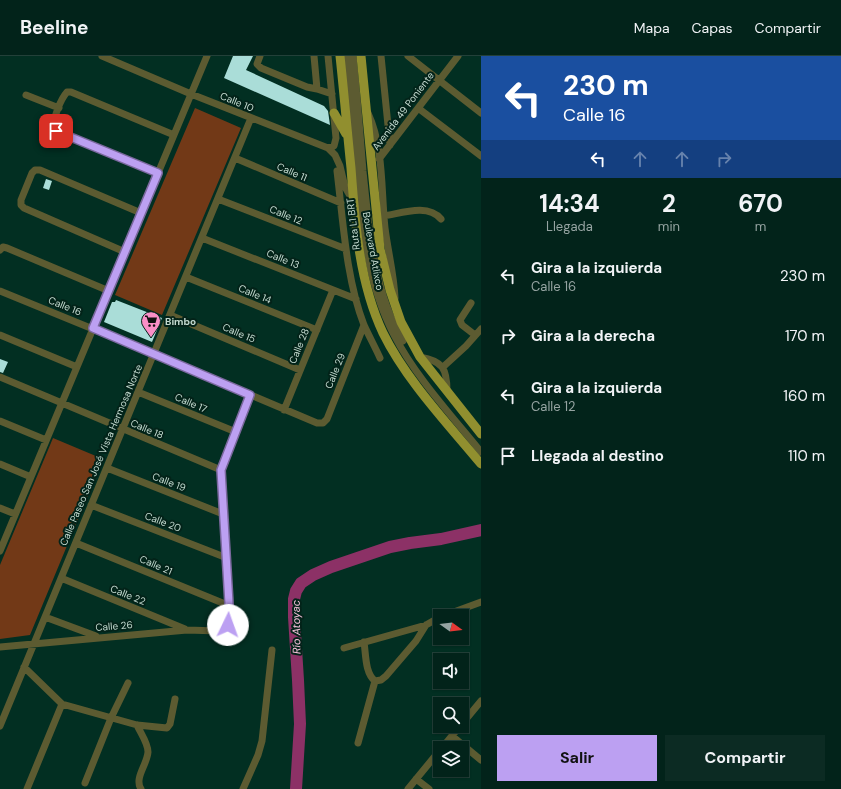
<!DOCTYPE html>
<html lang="es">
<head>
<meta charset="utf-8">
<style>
	body { margin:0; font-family:"DM Sans",sans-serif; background:#0c2b23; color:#f1f3f6; height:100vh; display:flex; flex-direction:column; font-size:15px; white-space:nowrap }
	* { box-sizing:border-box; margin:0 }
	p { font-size:13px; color:#96a4a2 }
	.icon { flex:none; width:22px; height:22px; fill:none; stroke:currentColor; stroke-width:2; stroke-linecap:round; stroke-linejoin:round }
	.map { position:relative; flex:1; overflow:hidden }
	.details { display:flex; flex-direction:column; background:#02231a; width:360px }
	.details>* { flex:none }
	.banner { background:#1a4fa0; color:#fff; overflow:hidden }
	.needle { width:26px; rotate:105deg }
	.tools { position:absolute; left:433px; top:553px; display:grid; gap:8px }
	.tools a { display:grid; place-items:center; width:36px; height:36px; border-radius:0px; background:#02231a; box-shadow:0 1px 3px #0004,0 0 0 1px #234039; font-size:20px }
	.pin { position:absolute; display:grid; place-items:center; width:34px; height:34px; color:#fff; margin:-17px; border-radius:8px; box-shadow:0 2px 6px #0006 }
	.me { position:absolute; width:44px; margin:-22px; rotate:3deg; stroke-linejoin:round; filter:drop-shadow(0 0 3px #0008) }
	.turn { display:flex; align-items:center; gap:14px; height:84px; padding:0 16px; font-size:18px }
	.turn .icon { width:52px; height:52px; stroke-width:2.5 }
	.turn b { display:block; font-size:28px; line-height:34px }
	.lanes { display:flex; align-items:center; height:38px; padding:0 16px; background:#0003; justify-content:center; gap:20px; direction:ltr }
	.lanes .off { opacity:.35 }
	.eta { display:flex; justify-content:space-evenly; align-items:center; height:68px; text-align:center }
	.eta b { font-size:24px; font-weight:700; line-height:28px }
	.action { display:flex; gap:8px; margin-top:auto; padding:8px 16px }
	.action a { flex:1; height:46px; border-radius:0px; background:#bca0f2; color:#111; font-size:16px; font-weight:700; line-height:46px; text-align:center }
	.action a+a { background:#0c2b23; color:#f1f3f6 }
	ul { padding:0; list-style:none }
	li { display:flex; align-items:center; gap:12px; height:60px; padding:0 16px }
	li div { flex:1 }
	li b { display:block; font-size:15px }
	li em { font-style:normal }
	header { display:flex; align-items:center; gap:24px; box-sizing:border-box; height:56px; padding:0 20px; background:#02231a; border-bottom:1px solid #234039 }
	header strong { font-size:19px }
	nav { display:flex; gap:22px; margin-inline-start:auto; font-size:14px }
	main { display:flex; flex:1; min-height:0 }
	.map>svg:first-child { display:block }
	.green { fill:#723917 }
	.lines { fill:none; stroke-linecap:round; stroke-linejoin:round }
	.river { stroke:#8c3166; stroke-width:12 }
	.building { fill:#aaddd8 }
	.minor { stroke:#5c5b31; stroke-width:7 }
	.major { stroke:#918f2f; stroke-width:9 }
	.route-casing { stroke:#7a689d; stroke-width:10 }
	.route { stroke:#bca0f2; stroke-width:7 }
	.labels { text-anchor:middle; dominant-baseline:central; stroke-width:4; stroke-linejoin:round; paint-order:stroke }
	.street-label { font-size:10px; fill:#c4dad0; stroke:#032319 }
	.poi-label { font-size:10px; font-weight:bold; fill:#c4dad0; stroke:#032319; text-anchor:start }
	.water-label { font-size:11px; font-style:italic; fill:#f6c2db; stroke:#032319 }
</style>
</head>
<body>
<header>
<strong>Beeline</strong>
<nav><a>Mapa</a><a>Capas</a><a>Compartir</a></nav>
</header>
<main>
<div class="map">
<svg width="481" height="733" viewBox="0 0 481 733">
	<rect width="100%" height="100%" fill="#022f22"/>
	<path class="green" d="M195,52l46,20 -79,187 -47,-20z
		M53,382l50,21 -73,176 -30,4v-74z"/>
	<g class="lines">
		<path class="river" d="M296,733l4,-65 -2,-44 -4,-63v-18l2,-8 5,-8 12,-8 18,-8 59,-20 20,-4 31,-4 40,-9"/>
	</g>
	<path class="building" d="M233,0h20l-7,14 78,36 4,5 2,14 -106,-47z
		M46,123l6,2 -3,9 -6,-2z
		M116,244l46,18 -10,24 -48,-20 8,-20h3z
		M0,303l8,3 -5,11 -3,-1z"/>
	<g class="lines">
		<path class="minor" d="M102,0l89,38 137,54 7,7 5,11 5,21 8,14
			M260,0l-3,8 4,4 46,19 10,2 15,5
			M314,0l3,33
			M328,0l8,82 -2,8 -6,2
			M347,0c3,37 6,74 10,112 5,57 10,115 37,167 21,41 58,81 87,117
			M353,0c4,38 7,77 10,115 6,58 10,119 40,170
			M381,0l9,89
			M408,0l73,57
			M26,39l33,13
			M418,52l63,48
			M368,57c16,35 13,78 17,115 3,24 9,46 10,70
			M235,102l106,45
			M379,103l79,-103
			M337,115c6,49 9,108 27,154 5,11 11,22 16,33
			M158,117l-101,-42 -4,-3c1,-11 7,-28 14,-36h4l103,43
			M218,143l128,50
			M384,160c18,-3 44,-13 57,3
			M202,182l154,61
			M0,194l3,-3 4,1 102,43
			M125,196l-101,-44 -3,-3v-5l11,-27 3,-3h5l101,43
			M186,221l131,53
			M0,235l154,63 163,69h6l4,-4 37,-94
			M471,247l-11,17 2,5 13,10
			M170,259l130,55
			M0,279l77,32
			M420,301c23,4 27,12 27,34
			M443,311l23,-21 15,-17
			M0,321l221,93
			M138,336l98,40
			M284,354l49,-120
			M0,365l46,19
			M0,408l31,13
			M107,412l116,46
			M91,449l136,53
			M0,452l15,6
			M76,487l154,63
			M0,495l207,-495
			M61,522l124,51
			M443,560l38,-14
			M45,561l51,19
			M364,586c2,13 1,31 11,39
			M0,591l187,-17 32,1 5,-2 4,-4 2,-6 -9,-149 29,-75
			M344,592l82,-23 14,-8
			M24,611l38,37 75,21 30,3 3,-4 5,-25
			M375,625l6,-1 5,-4 30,-35 10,-16
			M462,668l19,-23
			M137,669c4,9 11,18 11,27 -1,13 -14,26 -7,37
			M0,670l251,-608
			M452,680l29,24
			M358,687l17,-62
			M442,692l18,-22
			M416,723l13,10
			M85,727l26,-65 17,-35
			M27,733l35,-85
			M243,733l15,-34 4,-14 10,-91
			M408,733l32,-39"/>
		<path class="major" d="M340,0c4,37 7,74 11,112 4,55 8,114 32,165 23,47 65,91 98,131
			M361,0l19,193 10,41 11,32 19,35 61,77
			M334,57l12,21"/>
	</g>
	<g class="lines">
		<defs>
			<path id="route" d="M56,75l102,42 -65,155 157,67 -29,75 9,150 -2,5"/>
		</defs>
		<use href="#route" class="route-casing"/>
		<use href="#route" class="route"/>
	</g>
	<defs>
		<symbol id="supermarket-pin" viewBox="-11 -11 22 30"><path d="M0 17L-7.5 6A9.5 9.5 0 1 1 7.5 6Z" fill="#fa8fc7" stroke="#032319"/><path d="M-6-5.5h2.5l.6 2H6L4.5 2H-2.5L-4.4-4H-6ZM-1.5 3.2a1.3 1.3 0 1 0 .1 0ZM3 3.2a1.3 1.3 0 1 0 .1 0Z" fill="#111"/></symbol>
	</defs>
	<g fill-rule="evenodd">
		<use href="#supermarket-pin" x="140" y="254" width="22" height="30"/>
	</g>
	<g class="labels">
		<g class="street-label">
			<text transform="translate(237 46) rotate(22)">Calle 10</text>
			<text transform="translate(403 55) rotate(-53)">Avenida 49 Poniente</text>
			<text transform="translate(292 116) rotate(23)">Calle 11</text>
			<text transform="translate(286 159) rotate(22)">Calle 12</text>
			<text transform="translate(353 168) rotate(-97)">Ruta L1 BRT</text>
			<text transform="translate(373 195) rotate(80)">Boulevard Atlixco</text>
			<text transform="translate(283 203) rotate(22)">Calle 13</text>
			<text transform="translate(255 238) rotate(22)">Calle 14</text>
			<text transform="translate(65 250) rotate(22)">Calle 16</text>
			<text transform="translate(239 277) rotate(23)">Calle 15</text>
			<text transform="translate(299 290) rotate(-68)">Calle 28</text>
			<text transform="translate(335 315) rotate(-68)">Calle 29</text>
			<text transform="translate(191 347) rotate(23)">Calle 17</text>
			<text transform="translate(147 373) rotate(23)">Calle 18</text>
			<text transform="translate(101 399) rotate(-67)">Calle Paseo San José Vista Hermosa Norte</text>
			<text transform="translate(169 426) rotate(21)">Calle 19</text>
			<text transform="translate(163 466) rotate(21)">Calle 20</text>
			<text transform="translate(156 509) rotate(23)">Calle 21</text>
			<text transform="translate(128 539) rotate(22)">Calle 22</text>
			<text transform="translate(114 570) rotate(-5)">Calle 26</text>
		</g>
		<g class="poi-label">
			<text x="165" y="265">Bimbo</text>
		</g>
		<g class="water-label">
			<text transform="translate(296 571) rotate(-91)">Río Atoyac</text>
		</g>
	</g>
</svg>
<div class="tools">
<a><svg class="needle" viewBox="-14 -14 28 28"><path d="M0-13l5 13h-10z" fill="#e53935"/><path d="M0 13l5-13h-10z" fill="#96a4a2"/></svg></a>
<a><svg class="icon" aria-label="sound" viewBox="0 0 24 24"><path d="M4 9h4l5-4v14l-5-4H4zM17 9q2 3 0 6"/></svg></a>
<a><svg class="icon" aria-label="search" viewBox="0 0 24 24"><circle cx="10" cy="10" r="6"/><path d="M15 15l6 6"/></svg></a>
<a><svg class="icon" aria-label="layers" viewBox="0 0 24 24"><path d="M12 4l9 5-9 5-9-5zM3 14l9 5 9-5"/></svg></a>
</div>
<div class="pin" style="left:56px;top:75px;background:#d93025"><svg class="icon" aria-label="arrive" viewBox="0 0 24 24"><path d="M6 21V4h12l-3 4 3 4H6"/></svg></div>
<svg class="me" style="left:228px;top:569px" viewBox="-20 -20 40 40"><circle r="19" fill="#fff"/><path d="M0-13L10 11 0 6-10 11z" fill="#bca0f2"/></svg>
</div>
<section class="details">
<div class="banner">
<div class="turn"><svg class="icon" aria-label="left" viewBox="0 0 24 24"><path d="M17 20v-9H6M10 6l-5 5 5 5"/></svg><div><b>230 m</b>Calle 16</div></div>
<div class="lanes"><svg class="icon" aria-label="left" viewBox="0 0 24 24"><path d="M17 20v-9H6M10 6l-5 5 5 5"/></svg><svg class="icon off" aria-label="ahead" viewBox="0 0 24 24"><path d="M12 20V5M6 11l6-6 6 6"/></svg><svg class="icon off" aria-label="ahead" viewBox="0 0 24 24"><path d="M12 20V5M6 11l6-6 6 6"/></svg><svg class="icon off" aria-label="right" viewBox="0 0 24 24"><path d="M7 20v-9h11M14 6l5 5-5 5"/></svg></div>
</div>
<div class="eta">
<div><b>14:34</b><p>Llegada</p></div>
<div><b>2</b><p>min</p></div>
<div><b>670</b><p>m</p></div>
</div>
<ul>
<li><svg class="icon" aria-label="left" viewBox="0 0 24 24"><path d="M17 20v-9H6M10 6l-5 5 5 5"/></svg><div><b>Gira a la izquierda</b><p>Calle 16</p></div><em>230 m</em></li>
<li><svg class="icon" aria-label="right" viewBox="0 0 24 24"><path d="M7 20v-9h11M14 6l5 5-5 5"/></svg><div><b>Gira a la derecha</b></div><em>170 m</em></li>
<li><svg class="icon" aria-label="left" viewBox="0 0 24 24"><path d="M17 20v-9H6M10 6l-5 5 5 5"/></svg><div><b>Gira a la izquierda</b><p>Calle 12</p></div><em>160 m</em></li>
<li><svg class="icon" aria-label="arrive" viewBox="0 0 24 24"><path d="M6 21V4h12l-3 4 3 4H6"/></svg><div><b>Llegada al destino</b></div><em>110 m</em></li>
</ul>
<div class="action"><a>Salir</a><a>Compartir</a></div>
</section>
</main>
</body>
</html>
